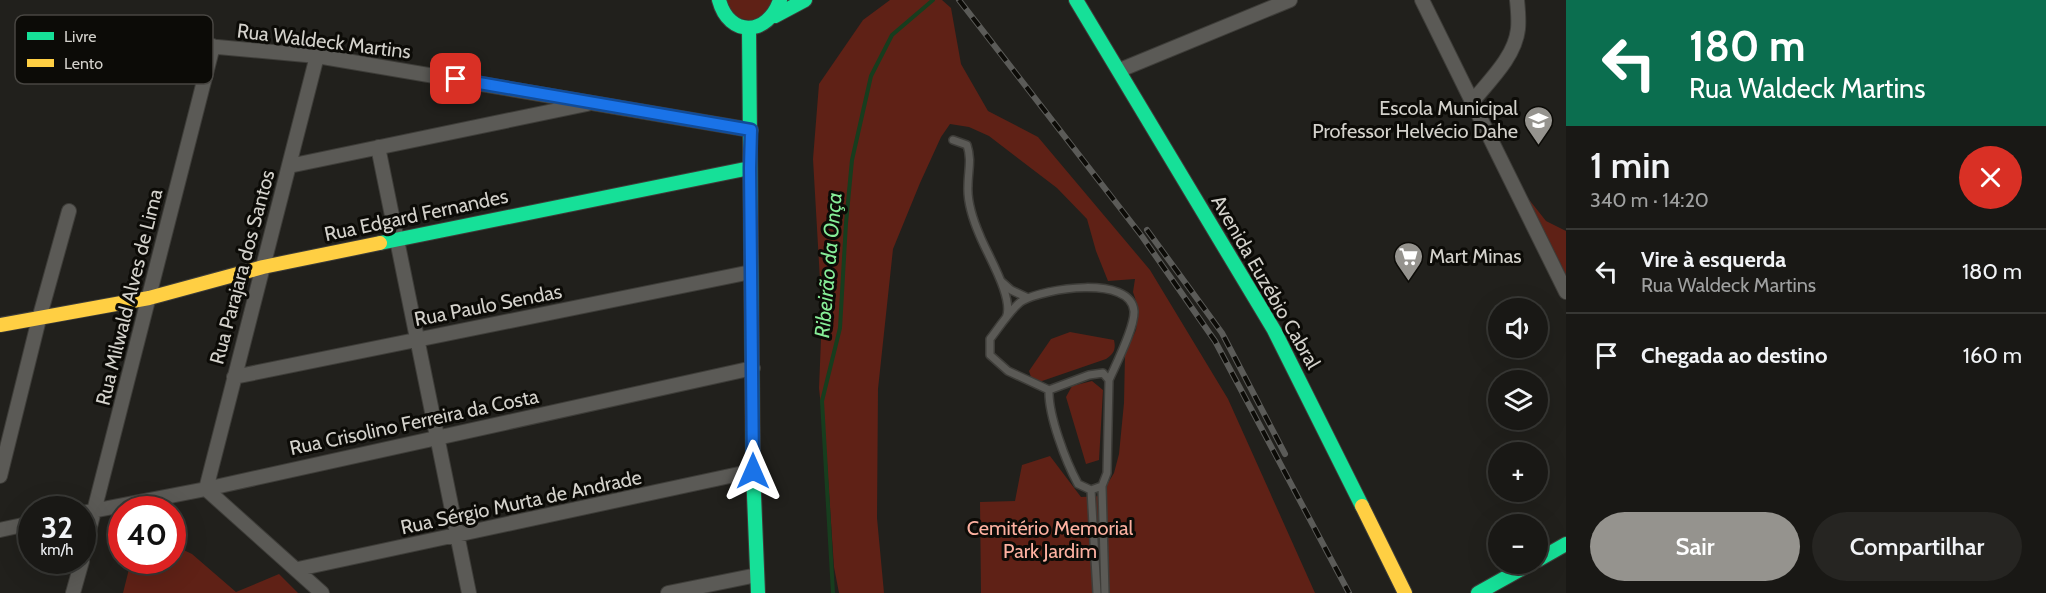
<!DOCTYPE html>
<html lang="pt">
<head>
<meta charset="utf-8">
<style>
	body { margin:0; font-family:Cabin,sans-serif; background:#262522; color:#f1f3f6; height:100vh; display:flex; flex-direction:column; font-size:22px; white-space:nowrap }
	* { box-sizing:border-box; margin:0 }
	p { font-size:20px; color:#9fa0a0 }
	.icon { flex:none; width:33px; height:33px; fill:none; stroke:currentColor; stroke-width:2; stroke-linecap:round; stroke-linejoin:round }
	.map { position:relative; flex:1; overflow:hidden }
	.drawer { display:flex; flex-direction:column; background:#191815; width:480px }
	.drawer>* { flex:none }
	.guide { background:#0b6e4f; color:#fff; overflow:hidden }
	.tools { position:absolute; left:1488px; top:298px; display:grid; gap:12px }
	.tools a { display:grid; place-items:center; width:60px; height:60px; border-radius:50%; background:#191815; box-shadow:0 6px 24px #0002,0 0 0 2px #373734; font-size:30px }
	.speed { position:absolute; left:18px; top:496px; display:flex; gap:12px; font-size:30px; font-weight:700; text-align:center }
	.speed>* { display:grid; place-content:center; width:78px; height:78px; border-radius:50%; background:#191815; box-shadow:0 6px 24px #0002,0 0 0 2px #373734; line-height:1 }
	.speed small { font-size:15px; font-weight:400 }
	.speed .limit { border:9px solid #d22; background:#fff; color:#111 }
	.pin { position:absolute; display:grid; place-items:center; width:51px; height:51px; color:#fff; margin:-26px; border-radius:12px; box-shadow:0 3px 9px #0006 }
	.me { position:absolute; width:66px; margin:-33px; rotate:0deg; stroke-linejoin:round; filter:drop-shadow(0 0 4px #0008) }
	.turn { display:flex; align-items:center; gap:21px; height:126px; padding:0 24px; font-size:27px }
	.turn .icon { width:78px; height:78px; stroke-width:2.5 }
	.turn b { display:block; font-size:42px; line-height:51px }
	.round { display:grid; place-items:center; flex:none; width:63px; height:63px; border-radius:32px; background:#262522 }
	.head { display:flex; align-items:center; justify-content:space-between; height:102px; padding:0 24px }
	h1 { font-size:36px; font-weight:600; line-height:45px }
	.button { display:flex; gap:12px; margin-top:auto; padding:12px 24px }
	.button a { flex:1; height:69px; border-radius:36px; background:#95938e; color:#fff; font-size:24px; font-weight:600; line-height:69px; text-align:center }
	.button a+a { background:#262522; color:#f1f3f6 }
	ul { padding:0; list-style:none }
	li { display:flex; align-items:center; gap:18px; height:84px; padding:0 24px; border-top:2px solid #373734 }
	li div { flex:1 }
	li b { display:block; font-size:22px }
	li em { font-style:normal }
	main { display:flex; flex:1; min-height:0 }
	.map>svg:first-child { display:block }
	.green { fill:#5f2116 }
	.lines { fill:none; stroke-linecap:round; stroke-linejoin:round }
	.stream { stroke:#173d1e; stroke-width:4 }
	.lane-casing { stroke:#3e3d39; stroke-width:10 }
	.street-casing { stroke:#3e3d39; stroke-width:16 }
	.fast-casing { stroke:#3e3d39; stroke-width:16 }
	.slow-casing { stroke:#3e3d39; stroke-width:16 }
	.lane { stroke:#5b5a56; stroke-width:7 }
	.street { stroke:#5b5a56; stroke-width:14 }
	.fast { stroke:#16e098; stroke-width:14 }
	.slow { stroke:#ffcf43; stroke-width:14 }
	.rail-casing { stroke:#5b5b58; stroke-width:6 }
	.rail { stroke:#0c0b07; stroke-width:4; stroke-dasharray:11; stroke-linecap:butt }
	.route-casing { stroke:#114b97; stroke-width:15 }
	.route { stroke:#1a73e8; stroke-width:10 }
	.labels { text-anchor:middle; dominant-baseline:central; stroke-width:6; stroke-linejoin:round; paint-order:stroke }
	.street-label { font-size:20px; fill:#d3d1cb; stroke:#0c0b07 }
	.poi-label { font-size:20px; fill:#d3d1cb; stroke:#0c0b07; text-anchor:end }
	.park-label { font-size:20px; fill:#fdb1a1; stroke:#0c0b07 }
	.water-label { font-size:21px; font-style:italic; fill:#86ed97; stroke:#0c0b07 }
	.key { fill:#0c0b07; stroke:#484642; stroke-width:1.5 }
	.key-label { font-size:16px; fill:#d3d1cb }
</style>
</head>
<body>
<main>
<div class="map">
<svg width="1566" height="593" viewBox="0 0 1566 593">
	<rect width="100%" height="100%" fill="#21201c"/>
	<path class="green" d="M724,0h51l-17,22 -24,-5z
		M890,0h52l9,8 10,56 27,47 50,26 112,133 78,129 87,194h-334l-1,-91 35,-1 7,-36 28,-9 31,41 22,-1 2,-8 9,-15 5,-19 5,-51 1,-49 11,-24 2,-23 -5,-15 2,-13 -27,2 -12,-30 -9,-32 -30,-31 -68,-52 -20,-9 -19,-3 -9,13 -21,46 -27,66 -15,140 -1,129 7,75h-45l-5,-26 -7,-104 -8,-75 3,-73 -9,-156 6,-75 44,-64z
		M1527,197l19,24 20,10v44z
		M1070,332l44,8c2,9 0,14 -8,19l-64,22h-7l-4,-4 -2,-6 22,-32z
		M1092,381l11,9 -4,70 -13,4 -20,-67 6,-11z
		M173,545l19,9 44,38 43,-18 19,19h-175l8,-32h41z"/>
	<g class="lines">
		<path class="stream" d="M833,593l-11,-192 18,-73 6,-105 6,-63 19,-84 21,-41 41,-35"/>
		<defs>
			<path id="lane" d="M953,140l14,5c5,15 1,26 1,41 -1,17 5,34 12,50 7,18 35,63 26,82
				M1002,282l9,8 17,8
				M1049,390l-41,-19 -18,-16v-16c8,-10 22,-32 32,-38 22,-13 109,-26 112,10 1,16 -18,53 -25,69
				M1102,486l-11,4 -13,-6c-12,-22 -30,-69 -29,-94l40,-15 14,-2 6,7 -2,93 -5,13 3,107
				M1091,490l6,103"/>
			<path id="street" d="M1422,0l144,292
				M174,43l143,13 434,74
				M317,56l-111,433 116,104
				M1120,70l170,-70
				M1472,102c17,-21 43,-45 46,-73 1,-10 0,-19 -1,-29
				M378,147l91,446
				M289,166l298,-62
				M234,377l517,-105
				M0,476l39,-157 30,-108
				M82,513l124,-24 547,-121
				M0,530l32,-7
				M82,558l131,-512
				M298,569l455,-98
				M73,593l9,-32
				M668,593l89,-18"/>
			<path id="fast" d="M719,0c10,38 49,36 61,0
				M1076,0l198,330 88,176
				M775,16l30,-16
				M749,29l4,442 5,122
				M380,243l370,-75
				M1538,560l28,-16
				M1478,593l52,-29"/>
			<path id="slow" d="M0,325l149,-27 114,-31 117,-24
				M1362,506l43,87"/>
		</defs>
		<use href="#lane" class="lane-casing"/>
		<use href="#street" class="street-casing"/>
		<use href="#fast" class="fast-casing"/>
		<use href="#slow" class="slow-casing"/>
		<use href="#lane" class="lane"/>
		<use href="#street" class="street"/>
		<use href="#fast" class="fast"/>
		<use href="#slow" class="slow"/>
		<defs>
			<path id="rail" d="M959,0l182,235 74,106 134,252
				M1147,230l75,103 63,121"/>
		</defs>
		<use href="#rail" class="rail-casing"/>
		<use href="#rail" class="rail"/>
	</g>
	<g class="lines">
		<defs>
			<path id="route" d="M456,79l295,51 -1,38 3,303"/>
		</defs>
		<use href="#route" class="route-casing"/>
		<use href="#route" class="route"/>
	</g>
	<defs>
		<symbol id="school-pin" viewBox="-11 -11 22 30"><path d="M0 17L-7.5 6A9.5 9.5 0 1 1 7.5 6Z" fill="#95938e" stroke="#0c0b07"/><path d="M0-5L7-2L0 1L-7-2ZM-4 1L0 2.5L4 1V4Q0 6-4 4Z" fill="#fff"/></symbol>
		<symbol id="supermarket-pin" viewBox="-11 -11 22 30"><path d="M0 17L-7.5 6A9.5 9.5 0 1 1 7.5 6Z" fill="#95938e" stroke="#0c0b07"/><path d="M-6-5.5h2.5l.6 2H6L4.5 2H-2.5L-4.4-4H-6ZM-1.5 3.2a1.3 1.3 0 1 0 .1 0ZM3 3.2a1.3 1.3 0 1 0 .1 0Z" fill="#fff"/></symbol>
	</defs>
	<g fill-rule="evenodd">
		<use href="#school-pin" x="1522" y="104" width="33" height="45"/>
		<use href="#supermarket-pin" x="1392" y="240" width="33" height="45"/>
	</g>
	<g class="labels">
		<g class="street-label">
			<text transform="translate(324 41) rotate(7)">Rua Waldeck Martins</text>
			<text transform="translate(416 215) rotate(-12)">Rua Edgard Fernandes</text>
			<text transform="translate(242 267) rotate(-75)">Rua Parajara dos Santos</text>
			<text transform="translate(1266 282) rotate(60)">Avenida Euzébio Cabral</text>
			<text transform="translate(129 297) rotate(-76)">Rua Milwald Alves de Lima</text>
			<text transform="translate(488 305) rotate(-11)">Rua Paulo Sendas</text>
			<text transform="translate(414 422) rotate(-12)">Rua Crisolino Ferreira da Costa</text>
			<text transform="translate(521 502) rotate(-12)">Rua Sérgio Murta de Andrade</text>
		</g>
		<g class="poi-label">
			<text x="1518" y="108">Escola Municipal<tspan x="1518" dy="23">Professor Helvécio Dahe</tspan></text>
			<text x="1429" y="256" text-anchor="start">Mart Minas</text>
		</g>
		<g class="park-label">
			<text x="1050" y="528">Cemitério Memorial<tspan x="1050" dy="23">Park Jardim</tspan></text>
		</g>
		<g class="water-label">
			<text transform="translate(828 265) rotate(-85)">Ribeirão da Onça</text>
		</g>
	</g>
	<rect x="15" y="15" width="198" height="69" rx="9" class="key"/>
	<rect x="27" y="32" width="27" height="8" fill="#16e098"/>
	<rect x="27" y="59" width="27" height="8" fill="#ffcf43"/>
	<g class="key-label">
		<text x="64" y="42">Livre</text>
		<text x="64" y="69">Lento</text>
	</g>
</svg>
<div class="tools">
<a><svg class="icon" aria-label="sound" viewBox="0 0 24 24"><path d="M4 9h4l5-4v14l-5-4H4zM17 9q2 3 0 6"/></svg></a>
<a><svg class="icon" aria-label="layers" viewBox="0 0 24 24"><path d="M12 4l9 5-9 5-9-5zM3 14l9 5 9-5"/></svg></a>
<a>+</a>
<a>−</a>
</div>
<div class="speed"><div>32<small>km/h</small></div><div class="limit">40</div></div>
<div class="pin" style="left:456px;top:79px;background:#d93025"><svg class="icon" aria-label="arrive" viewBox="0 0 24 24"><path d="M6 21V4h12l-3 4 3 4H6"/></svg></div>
<svg class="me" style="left:753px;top:471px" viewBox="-20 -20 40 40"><path d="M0-17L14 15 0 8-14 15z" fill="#1a73e8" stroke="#fff" stroke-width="4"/></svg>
</div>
<section class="drawer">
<div class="guide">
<div class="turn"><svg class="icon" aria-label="left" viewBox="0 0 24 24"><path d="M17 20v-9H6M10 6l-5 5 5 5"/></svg><div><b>180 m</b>Rua Waldeck Martins</div></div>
</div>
<div class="head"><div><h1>1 min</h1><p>340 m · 14:20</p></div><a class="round" style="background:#d93025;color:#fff"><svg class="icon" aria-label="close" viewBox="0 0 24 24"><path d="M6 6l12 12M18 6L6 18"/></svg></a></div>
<ul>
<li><svg class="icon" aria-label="left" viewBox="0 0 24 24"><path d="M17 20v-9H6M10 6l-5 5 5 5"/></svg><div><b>Vire à esquerda</b><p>Rua Waldeck Martins</p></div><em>180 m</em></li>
<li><svg class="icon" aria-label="arrive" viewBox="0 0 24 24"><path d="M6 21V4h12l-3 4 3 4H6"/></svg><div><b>Chegada ao destino</b></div><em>160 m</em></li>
</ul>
<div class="button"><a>Sair</a><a>Compartilhar</a></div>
</section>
</main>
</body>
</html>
